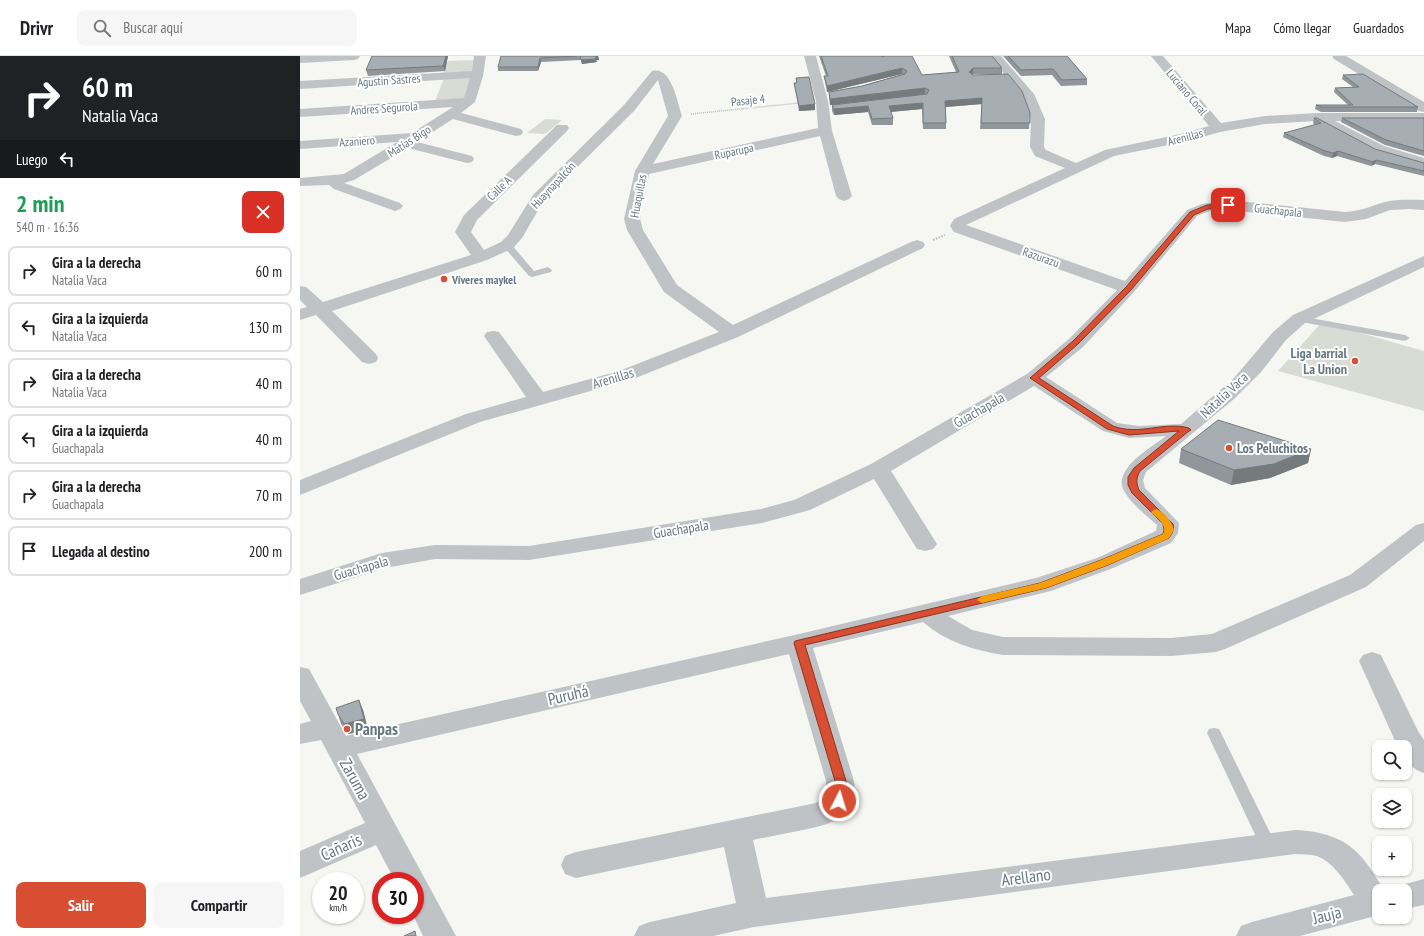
<!DOCTYPE html>
<html lang="es">
<head>
<meta charset="utf-8">
<style>
	body { margin:0; font-family:"PT Sans Narrow",sans-serif; background:#f6f6f6; color:#202124; height:100vh; display:flex; flex-direction:column; font-size:15px; white-space:nowrap }
	* { box-sizing:border-box; margin:0 }
	p { font-size:13px; color:#757577 }
	.icon { flex:none; width:22px; height:22px; fill:none; stroke:currentColor; stroke-width:2; stroke-linecap:round; stroke-linejoin:round }
	.map { position:relative; flex:1; overflow:hidden }
	.drawer { display:flex; flex-direction:column; background:#fff; width:300px }
	.drawer>* { flex:none }
	.guide { background:#202124; color:#fff; overflow:hidden }
	.controls { position:absolute; left:1072px; top:684px; display:grid; gap:8px }
	.controls a { display:grid; place-items:center; width:40px; height:40px; border-radius:8px; background:#fff; box-shadow:0 1px 3px #0004; font-size:20px }
	.speed { position:absolute; left:12px; top:816px; display:flex; gap:8px; font-size:20px; font-weight:700; text-align:center }
	.speed>* { display:grid; place-content:center; width:52px; height:52px; border-radius:50%; background:#fff; box-shadow:0 1px 3px #0004; line-height:1 }
	.speed small { font-size:10px; font-weight:400 }
	.speed .limit { border:6px solid #d22; background:#fff; color:#111 }
	.pin { position:absolute; display:grid; place-items:center; width:34px; height:34px; color:#fff; margin:-17px; border-radius:8px; box-shadow:0 2px 6px #0006 }
	.me { position:absolute; width:44px; margin:-22px; rotate:5deg; stroke-linejoin:round; filter:drop-shadow(0 0 3px #0008) }
	.turn { display:flex; align-items:center; gap:14px; height:84px; padding:0 16px; font-size:18px }
	.turn .icon { width:52px; height:52px; stroke-width:2.5 }
	.turn b { display:block; font-size:28px; line-height:34px }
	.then { display:flex; align-items:center; height:38px; padding:0 16px; background:#0003; gap:8px; font-size:15px }
	.round { display:grid; place-items:center; flex:none; width:42px; height:42px; border-radius:8px; background:#f6f6f6 }
	.head { display:flex; align-items:center; justify-content:space-between; height:68px; padding:0 16px }
	h1 { font-size:24px; font-weight:700; line-height:30px; color:#1e9e55 }
	.cta { display:flex; gap:8px; margin-top:auto; padding:8px 16px }
	.cta a { flex:1; height:46px; border-radius:8px; background:#d74e32; color:#fff; font-size:16px; font-weight:700; line-height:46px; text-align:center }
	.cta a+a { background:#f6f6f6; color:#202124 }
	ul { padding:0; list-style:none }
	li { display:flex; align-items:center; gap:12px; height:50px; margin:0 8px 6px; padding:0 8px; border:2px solid #e0e0e0; border-radius:8px }
	li div { flex:1 }
	li b { display:block; font-size:15px }
	li em { font-style:normal }
	header { display:flex; align-items:center; gap:24px; box-sizing:border-box; height:56px; padding:0 20px; background:#fff; border-bottom:1px solid #e0e0e0 }
	header strong { font-size:19px }
	nav { display:flex; gap:22px; margin-inline-start:auto; font-size:14px }
	.search { width:280px; height:36px; background:#f6f6f6; display:flex; align-items:center; gap:10px; box-sizing:border-box; padding:0 14px; border-radius:8px; color:#757577; font-size:15px }
	main { display:flex; flex:1; min-height:0 }
	.map>svg:first-child { display:block }
	.green { fill:#d8dcd4 }
	.lines { fill:none; stroke-linecap:round; stroke-linejoin:round }
	.path-far1 { stroke:#b9bcbe; stroke-width:1.5; stroke-dasharray:1 1; stroke-linecap:butt }
	.path { stroke:#b9bcbe; stroke-width:2; stroke-dasharray:1.5 1.5; stroke-linecap:butt }
	.service { fill:#bfc3c6; fill-rule:evenodd }
	.minor { fill:#bfc3c6; fill-rule:evenodd }
	.wall { fill:#90969a }
	.shaded-wall { fill:#757a7d }
	.building { fill:#a7aeb3; stroke:#757a7d }
	.route { fill:#d74e32; stroke:#8c3320 }
	.slow { fill:#f59e0b }
	.poi-dot { fill:#d74e32; stroke:#fff; stroke-width:1.5 }
	.labels { text-anchor:middle; dominant-baseline:central; stroke-width:4; stroke-linejoin:round; paint-order:stroke }
	.far-street-label { font-size:12px; fill:#677782; stroke:#fff }
	.far-poi-label { font-size:12px; font-weight:bold; fill:#677782; stroke:#fff; text-anchor:start }
	.poi-label { font-size:14px; font-weight:bold; fill:#677782; stroke:#fff; text-anchor:end }
	.street-label { font-size:14px; fill:#677782; stroke:#fff }
	.near-street-label { font-size:17px; fill:#677782; stroke:#fff }
	.near-poi-label { font-size:17px; font-weight:bold; fill:#677782; stroke:#fff; text-anchor:start }
</style>
</head>
<body>
<header>
<strong>Drivr</strong>
<div class="search"><svg class="icon" aria-label="search" viewBox="0 0 24 24"><circle cx="10" cy="10" r="6"/><path d="M15 15l6 6"/></svg>Buscar aquí</div>
<nav><a>Mapa</a><a>Cómo llegar</a><a>Guardados</a></nav>
</header>
<main>
<section class="drawer">
<div class="guide">
<div class="turn"><svg class="icon" aria-label="right" viewBox="0 0 24 24"><path d="M7 20v-9h11M14 6l5 5-5 5"/></svg><div><b>60 m</b>Natalia Vaca</div></div>
<div class="then">Luego<svg class="icon" aria-label="left" viewBox="0 0 24 24"><path d="M17 20v-9H6M10 6l-5 5 5 5"/></svg></div>
</div>
<div class="head"><div><h1>2 min</h1><p>540 m · 16:36</p></div><a class="round" style="background:#d93025;color:#fff"><svg class="icon" aria-label="close" viewBox="0 0 24 24"><path d="M6 6l12 12M18 6L6 18"/></svg></a></div>
<ul>
<li><svg class="icon" aria-label="right" viewBox="0 0 24 24"><path d="M7 20v-9h11M14 6l5 5-5 5"/></svg><div><b>Gira a la derecha</b><p>Natalia Vaca</p></div><em>60 m</em></li>
<li><svg class="icon" aria-label="left" viewBox="0 0 24 24"><path d="M17 20v-9H6M10 6l-5 5 5 5"/></svg><div><b>Gira a la izquierda</b><p>Natalia Vaca</p></div><em>130 m</em></li>
<li><svg class="icon" aria-label="right" viewBox="0 0 24 24"><path d="M7 20v-9h11M14 6l5 5-5 5"/></svg><div><b>Gira a la derecha</b><p>Natalia Vaca</p></div><em>40 m</em></li>
<li><svg class="icon" aria-label="left" viewBox="0 0 24 24"><path d="M17 20v-9H6M10 6l-5 5 5 5"/></svg><div><b>Gira a la izquierda</b><p>Guachapala</p></div><em>40 m</em></li>
<li><svg class="icon" aria-label="right" viewBox="0 0 24 24"><path d="M7 20v-9h11M14 6l5 5-5 5"/></svg><div><b>Gira a la derecha</b><p>Guachapala</p></div><em>70 m</em></li>
<li><svg class="icon" aria-label="arrive" viewBox="0 0 24 24"><path d="M6 21V4h12l-3 4 3 4H6"/></svg><div><b>Llegada al destino</b></div><em>200 m</em></li>
</ul>
<div class="cta"><a>Salir</a><a>Compartir</a></div>
</section>
<div class="map">
<svg width="1124" height="880" viewBox="0 0 1124 880">
	<rect width="100%" height="100%" fill="#f6f6f3"/>
	<path class="green" d="M174,4l-1,10 -7,3 -23,1 5,-13z
		M145,20h32l-7,22 -35,3z
		M245,63l17,1 -17,14 -18,-1z
		M1022,266l102,29v60l-146,-40z"/>
	<g class="lines">
		<path class="path-far1" d="M391,58l108,-11"/>
		<path class="path" d="M633,184l12,-5"/>
		<path class="service" d="M204,187h6l24,28 14,-4 4,3 -1,2 -19,5 -3,-1 -25,-29z
			M999,260l106,19 5,3 -5,3 -109,-20 -1,-2z
			M914,672l5,1 2,4 55,112 -3,4 -5,2 -5,-2 -3,-4 -53,-112 2,-4z"/>
		<path class="minor" d="M0,0h60l-2,3 -4,1 -54,3z
			M174,0h12l-3,20 -8,26 -14,11 60,16 2,3 -2,3 -5,1 -63,-17 -36,23 55,14 2,3 -2,3 -5,1 -59,-15 -54,32 -10,3 56,20 3,3 -3,3 -5,2 -61,-22 -5,-4 -29,1v-8l44,-4 53,-32 -97,7v-8l112,-8 41,-26 -153,10v-8l164,-11 6,-20 -170,11v-8l172,-10z
			M504,0h12l12,45 4,30 20,65 -3,3 -5,2 -5,-2 -3,-3 -16,-60 -171,38 -9,45 3,11 34,55 56,40 178,-83 6,-2 6,2 2,3 -2,3 -185,89 -105,42 -153,43 -180,73v-15l166,-66 60,-17 -42,-61 3,-4 6,-1 6,1 44,60 76,-21 100,-39 -55,-40 -37,-62 -3,-11 11,-48 33,-55 -10,-36 -24,31 -90,89 -22,38 -9,10 -26,12 -155,51 44,43 2,4 -2,4 -7,2 -7,-2 -46,-47 -16,5v-11l7,-2 -7,-7v-14l6,1 17,15 148,-47 -16,-23 9,-17 93,-90h10l2,3 -2,3 -90,89 -6,12 13,18 17,-8 7,-7 25,-40 91,-90 28,-34c20,-5 25,31 30,45l-29,48 165,-36 -2,-27z
			M689,0h12l33,38 11,25 -1,28 2,3 30,13 29,-13 80,-17 24,-7 -58,-70h12l58,67 44,-7 53,-3h106v8h-89l49,25 40,12v9l-50,-15 -58,-31 -51,3 -45,8 -32,9 -74,15 -148,69 159,56 62,-71 15,-6 26,-4 117,12c16,-1 26,-6 40,-10 13,-3 26,-2 39,-2v10l-15,-1 -19,1 -24,9 -21,3 -117,-12 -18,1 -13,5 -63,76 -51,55 -37,30 71,46 22,3 42,-2 53,-46 39,-46 20,-17 131,-59v11l-119,56 -19,17 -25,32 -27,27 -88,73 -3,8 2,8 34,35 -1,10 -7,10 -58,25 -62,23 -103,25 24,14 31,7 168,1 41,-4 138,-59 66,-50 8,-2v18l-58,46 -141,62 -9,3 -45,4 -168,-1c-29,-5 -57,-13 -80,-33l-110,26 41,133c5,39 -27,44 -56,50 -15,3 -30,6 -45,9l13,58 529,-68c27,1 52,8 69,30 8,10 14,22 22,31h-7v24l-79,21h-64l5,-10 11,-4 102,-27c-9,-14 -20,-32 -37,-39 -7,-2 -15,-1 -22,-2l-541,73 -41,9h-79l5,-10 11,-4 86,-19 -12,-56 -148,31 -11,-4 -4,-9 4,-9 11,-4 240,-49 10,-6v-16l-37,-127 -432,100 99,182h-33l-10,-21h2v-34h-20l-19,-36 -76,33v-27l65,-28 -44,-83 -21,4v-20l11,-3 -11,-20v-34l9,2 37,67 453,-102 237,-56 61,-20 59,-27 1,-6c-11,-10 -26,-21 -33,-34 -12,-22 28,-44 42,-55l-37,2 -26,-7 -69,-45 -143,85 46,73 -4,5 -8,2 -8,-2 -43,-70 -64,31 -48,13 -233,37 -94,-1 -50,9 -85,27v-16l82,-26 53,-8 94,1 232,-37 33,-9 77,-36 156,-90 42,-35 48,-49 -163,-58 -4,-6 4,-7 111,-51 -30,-12 -5,-9 1,-28 -9,-24z
			M1032,0h14l78,46v10l-5,-1 -85,-52z
			M1072,596l9,3 37,76 6,9v33c-13,-4 -19,-12 -19,-26h-6l-3,-4 -37,-82 4,-6z
			M1124,823v26l-19,4v-18h-13l2,-4z"/>
	</g>
	<path class="wall" d="M148,0l-3,15 -77,5 -2,-6z
		M201,0h97l1,4h-3l1,2 -15,2 -1,-4 -40,2 -3,9h-40v-4z
		M519,0h63l40,19 34,-3 -7,-16h43l10,12v6h-30l58,39 -1,16h-49l2,-25 -36,3v22h-23l-1,-20 -31,3 2,6v7h-21l-4,-13 -34,3 -2,-4v-6l93,-11 -95,11 -1,-7v-6l33,-6 41,-12h-1l-75,18 -2,-10 -1,-6h2z
		M703,0h64l20,23v6l-26,1 -9,-11 -31,1z
		M1043,19l75,32 -1,5h-96l-6,-3 1,-4h32l-14,-13 1,-4 18,-1 -11,-8z
		M496,22l19,32 -16,1 -4,-23 -1,-5h2z
		M1014,62l61,31 49,14v13l-49,-12 -4,2 -34,-10 -5,2 -8,-2 -41,-19 1,-4 31,-8 -2,-2z
		M1042,62h82v38l-39,-11 -44,-23z
		M881,393h130l-3,14 -38,15 -39,7 -52,-22z
		M63,654l5,20 -20,4 -7,-10 -3,-10z"/>
	<path class="shaded-wall" d="M146,0h2l-3,15 -2,-5z
		M296,0h2l1,4h-3l1,2 -15,2 -1,-4z
		M240,2l1,4 -3,9v-4z
		M602,12v6l-75,18v-6z
		M673,12v6l-4,3v-5z
		M625,32v6l-95,11v-6z
		M682,42v6l-37,3v-6z
		M623,47l-1,6 -33,3v-6z
		M515,48v6l-16,1v-5z
		M568,50v6l-34,3v-6z
		M1038,95l-1,5 -5,2 1,-5z
		M1076,104l-1,4 -4,2 2,-4z
		M1011,393l-3,14 -38,15 -39,7 3,-15z
		M59,644l4,10 5,20 -20,4 -4,-10z"/>
	<path class="building" d="M72,0h74l-3,10 -77,4z
		M201,0h76l-37,2 -2,9h-40z
		M280,0h18h-2v3l-15,1z
		M521,0h61v1l3,-1h27l10,19 37,-3 -7,-16h40l10,12h-29l-4,4 4,3 35,-1 14,17 8,22v10h-49l1,-25 -37,3 1,22h-23v-20l-34,3 4,12 -21,1 -4,-13 -34,3 -2,-4 95,-11 2,-4 -4,-2 -95,11 -1,-7 33,-6 43,-12 2,-3 -5,-3 -75,18 -3,-10h4z
		M708,0h59l20,23 -25,1 -9,-11 -32,1z
		M1063,18l55,33h-96l-6,-2h37l-18,-17 24,-1 -16,-12z
		M509,21l6,27 -16,2 -5,-23h3l-1,-5z
		M1014,62h3l58,31 49,14v8l-48,-11 -3,2 -35,-11 -5,2 -8,-2 -41,-18 37,-10z
		M1042,62h82v33l-38,-11z
		M918,364l93,29 -37,15 -40,6 -53,-21z
		M59,644l5,19 -20,5 -6,-10 -2,-6z
		M115,875l1,5h-12z"/>
	<path class="route" d="M928,148l3,1 -1,2 -22,2 -14,6 -63,75 -53,54 -39,34 74,48c27,10 50,-5 76,2l2,2 -2,1 -49,40c-4,7 -4,12 -1,19l34,34c1,6 0,8 -4,14l-61,27 -62,23 -241,57 41,136c2,9 2,15 -3,23l-4,1 -4,-1 -2,-3 3,-10 -1,-10 -41,-138 1,-2 245,-58 61,-23 62,-26 1,-4 -1,-6 -31,-31 -4,-8v-8l6,-9 45,-37 -50,4 -22,-6 -77,-51 43,-37 53,-54 64,-75 17,-7z"/>
	<path class="slow" d="M856,453c9,3 16,13 18,21l-5,8 -6,3 -55,24 -62,23 -64,15 -5,-3 5,-4 58,-13 61,-23 62,-26c5,-10 -7,-16 -12,-22z"/>
	<g class="poi-dot">
		<circle cx="144" cy="223" r="4"/>
		<circle cx="1055" cy="305" r="4"/>
		<circle cx="929" cy="392" r="4"/>
		<circle cx="47" cy="673" r="4"/>
	</g>
	<g class="labels">
		<g class="far-street-label">
			<text transform="translate(89 24) rotate(-4)">Agustin Sastres</text>
			<text transform="translate(887 36) rotate(50)">Luciano Coral</text>
			<text transform="translate(448 44) rotate(-6)">Pasaje 4</text>
			<text transform="translate(84 52) rotate(-4)">Andres Segurola</text>
			<text transform="translate(885 81) rotate(-15)">Arenillas</text>
			<text transform="translate(57 85) rotate(-4)">Azaniero</text>
			<text transform="translate(109 85) rotate(-33)">Matías Bigo</text>
			<text transform="translate(434 95) rotate(-12)">Ruparupa</text>
			<text transform="translate(253 129) rotate(-47)">Huaynapalcón</text>
			<text transform="translate(199 132) rotate(-44)">Calle A</text>
			<text transform="translate(338 140) rotate(-79)">Huaquillas</text>
			<text transform="translate(978 154) rotate(6)">Guachapala</text>
			<text transform="translate(741 201) rotate(19)">Razurazu</text>
		</g>
		<g class="far-poi-label">
			<text x="152" y="223">Víveres maykel</text>
		</g>
		<g class="poi-label">
			<text x="1047" y="297">Liga barrial<tspan x="1047" dy="16">La Union</tspan></text>
			<text x="937" y="392" text-anchor="start">Los Peluchitos</text>
		</g>
		<g class="street-label">
			<text transform="translate(313 322) rotate(-17)">Arenillas</text>
			<text transform="translate(924 339) rotate(-43)">Natalia Vaca</text>
			<text transform="translate(679 354) rotate(-30)">Guachapala</text>
			<text transform="translate(381 473) rotate(-9)">Guachapala</text>
			<text transform="translate(61 512) rotate(-16)">Guachapala</text>
		</g>
		<g class="near-street-label">
			<text transform="translate(268 639) rotate(-13)">Puruhá</text>
			<text transform="translate(55 723) rotate(61)">Zaruma</text>
			<text transform="translate(41 791) rotate(-24)">Cañaris</text>
			<text transform="translate(726 821) rotate(-7)">Arellano</text>
			<text transform="translate(1027 859) rotate(-14)">Jauja</text>
		</g>
		<g class="near-poi-label">
			<text x="55" y="673">Panpas</text>
		</g>
	</g>
</svg>
<div class="controls">
<a><svg class="icon" aria-label="search" viewBox="0 0 24 24"><circle cx="10" cy="10" r="6"/><path d="M15 15l6 6"/></svg></a>
<a><svg class="icon" aria-label="layers" viewBox="0 0 24 24"><path d="M12 4l9 5-9 5-9-5zM3 14l9 5 9-5"/></svg></a>
<a>+</a>
<a>−</a>
</div>
<div class="speed"><div>20<small>km/h</small></div><div class="limit">30</div></div>
<div class="pin" style="left:928px;top:149px;background:#d93025"><svg class="icon" aria-label="arrive" viewBox="0 0 24 24"><path d="M6 21V4h12l-3 4 3 4H6"/></svg></div>
<svg class="me" style="left:539px;top:745px" viewBox="-20 -20 40 40"><circle r="17" fill="#d74e32" stroke="#fff" stroke-width="3"/><path d="M0-11L8 9 0 5-8 9z" fill="#fff"/></svg>
</div>
</main>
</body>
</html>
